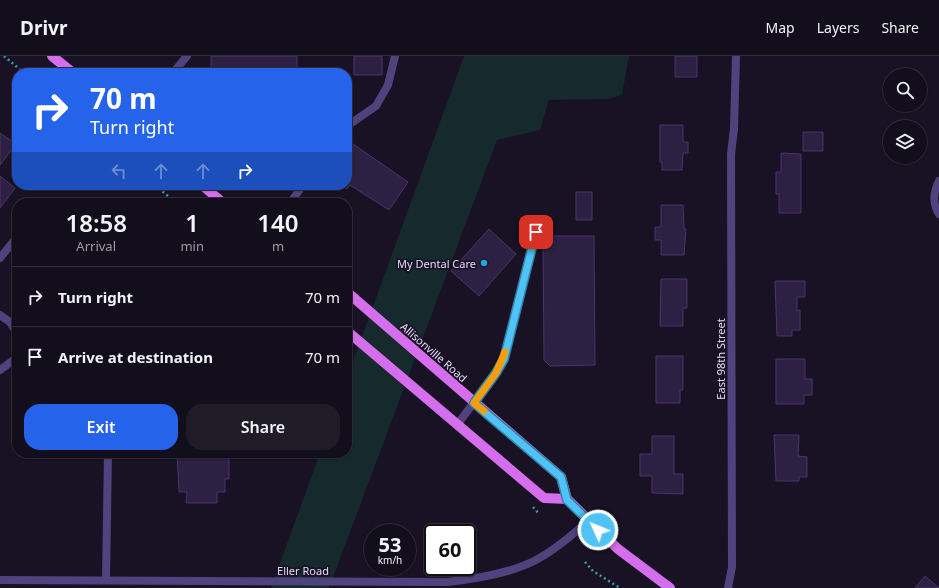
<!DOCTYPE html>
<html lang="en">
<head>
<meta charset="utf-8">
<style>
	body { margin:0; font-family:"Noto Sans",sans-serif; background:#1f1c28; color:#f1f3f6; height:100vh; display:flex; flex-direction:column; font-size:15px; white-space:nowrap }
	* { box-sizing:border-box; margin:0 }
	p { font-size:13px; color:#9c9ca3 }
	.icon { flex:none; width:22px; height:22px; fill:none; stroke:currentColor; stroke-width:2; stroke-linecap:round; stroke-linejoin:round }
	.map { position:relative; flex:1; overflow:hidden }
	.details { position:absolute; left:12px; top:142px; width:340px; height:260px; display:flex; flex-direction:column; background:#120e1b; border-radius:16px; box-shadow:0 1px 3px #0004,0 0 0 1px #312e3a }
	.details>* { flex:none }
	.banner { position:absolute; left:12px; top:12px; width:340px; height:122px; border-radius:16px; box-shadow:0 1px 3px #0004,0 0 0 1px #312e3a; background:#2563eb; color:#fff; overflow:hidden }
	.buttons { position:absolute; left:883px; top:12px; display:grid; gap:8px }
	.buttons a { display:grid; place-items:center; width:44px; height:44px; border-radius:50%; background:#120e1b; box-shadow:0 1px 3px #0004,0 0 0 1px #312e3a; font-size:20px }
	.speed { position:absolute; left:364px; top:468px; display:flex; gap:8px; font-size:20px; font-weight:700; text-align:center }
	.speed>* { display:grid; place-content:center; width:52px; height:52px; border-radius:50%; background:#120e1b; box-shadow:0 1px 3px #0004,0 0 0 1px #312e3a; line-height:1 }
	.speed small { font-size:10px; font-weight:400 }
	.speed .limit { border:2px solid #111; border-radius:6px; background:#fff; color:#111 }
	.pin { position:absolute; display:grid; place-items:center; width:34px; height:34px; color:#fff; margin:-17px; border-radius:8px; box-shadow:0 2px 6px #0006 }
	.me { position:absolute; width:44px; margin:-22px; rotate:314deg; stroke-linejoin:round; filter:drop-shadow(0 0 3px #0008) }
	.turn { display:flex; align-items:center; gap:14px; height:84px; padding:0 12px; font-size:18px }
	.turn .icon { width:52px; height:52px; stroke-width:2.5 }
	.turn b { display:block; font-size:28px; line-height:34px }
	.lanes { display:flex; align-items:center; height:38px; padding:0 12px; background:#0003; justify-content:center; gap:20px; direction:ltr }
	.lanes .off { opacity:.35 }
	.eta { display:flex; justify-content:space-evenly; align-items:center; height:68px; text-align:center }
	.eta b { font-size:24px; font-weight:600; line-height:28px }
	.primary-button { display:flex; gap:8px; margin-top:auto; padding:8px 12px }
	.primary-button a { flex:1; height:46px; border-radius:16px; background:#2563eb; color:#fff; font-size:16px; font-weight:600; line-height:46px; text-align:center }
	.primary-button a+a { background:#1f1c28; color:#f1f3f6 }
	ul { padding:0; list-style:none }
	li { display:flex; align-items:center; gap:12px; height:60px; padding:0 12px; border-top:1px solid #312e3a }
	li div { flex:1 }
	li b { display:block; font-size:15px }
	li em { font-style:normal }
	header { display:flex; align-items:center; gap:24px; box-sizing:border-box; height:56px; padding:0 20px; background:#120e1b; border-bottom:1px solid #312e3a }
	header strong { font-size:19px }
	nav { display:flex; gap:22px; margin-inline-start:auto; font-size:14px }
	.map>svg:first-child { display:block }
	.green { fill:#16292d }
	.building { fill:#2e2042; stroke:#4a356b }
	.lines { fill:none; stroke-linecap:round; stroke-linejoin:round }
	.path { stroke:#3f9ba9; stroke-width:2.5; stroke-dasharray:2 3; stroke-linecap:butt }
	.service { stroke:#50437d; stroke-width:8 }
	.minor { stroke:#50437d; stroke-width:8 }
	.tertiary { stroke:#50437d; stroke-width:8 }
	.primary { stroke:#d56eec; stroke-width:10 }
	.route-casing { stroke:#337fa1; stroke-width:10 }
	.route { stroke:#4fc3f7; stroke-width:7 }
	.slow { stroke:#f59e0b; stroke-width:7 }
	.poi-dot { fill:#1ea8e2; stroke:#181224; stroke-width:1.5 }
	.labels { text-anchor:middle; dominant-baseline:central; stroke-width:3.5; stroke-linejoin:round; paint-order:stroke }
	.poi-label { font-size:11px; fill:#e3d9fa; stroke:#181224; text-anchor:end }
	.street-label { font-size:11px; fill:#e3d9fa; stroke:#181224 }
</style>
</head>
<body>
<header>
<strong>Drivr</strong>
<nav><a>Map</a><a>Layers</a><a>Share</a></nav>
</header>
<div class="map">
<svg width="939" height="532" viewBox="0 0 939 532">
	<rect width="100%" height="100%" fill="#181224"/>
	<path class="green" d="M464,0h165l-7,39 -14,4 -59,1 -9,30 -43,10 -168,448h-58l49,-135h27v-75z"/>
	<path class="building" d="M211,0h86v17h-86z
		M354,0h28v19h-28z
		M675,0h22v21h-22z
		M660,69h23v17h5v11h-5l-1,17h-20v-8h-2z
		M803,76h20v19h-20z
		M0,77l16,11 -16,21z
		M353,88l55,38 -19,28 -39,-25 -3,4 -6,-4h6v-32z
		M781,97l20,1v59h-22v-19h-3v-22h5z
		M0,120l15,12 -15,20z
		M576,136h16v28h-16z
		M661,149h22l1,24h2l-2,26h-23v-15h-6v-13h6z
		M489,173l27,25 -37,42 -28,-25z
		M543,180h51l1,129 -45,1 -6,-6z
		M661,223h26v29h-4v18h-23z
		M775,225h30v16h-8v14l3,-1v20h-8v6h-15z
		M656,300h27v34h-3v13h-24z
		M776,303h29v20h7v16h-8v9h-28z
		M774,379h25l-1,21 9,1v20h-8v4h-23z
		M652,380h22v38h9v20l-31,-1v-17h-12v-22h12z
		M177,397h52v26h-4v13h-8v11h-31l1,-11h-8z
		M925,520l14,12h-24z"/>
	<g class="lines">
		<path class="path" d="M4,0l20,17
			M155,129l21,18
			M533,451l6,7
			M585,506l8,9 27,17"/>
		<path class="service" d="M173,17l14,-17
			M347,70l29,-20 12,-21 7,-29
			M734,73l2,-73
			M290,147l13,-18
			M0,202l17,-21
			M0,259l10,7 7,11
			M0,314l15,-11 2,-7
			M457,369l39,-52 8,-14 32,-127
			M106,524l2,-127"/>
		<path class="minor" d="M939,125c-6,12 -7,22 0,33
			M728,532l4,-21 -1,-413 3,-25"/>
		<path class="tertiary" d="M0,524l447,2c28,-3 61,-8 87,-21 20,-10 38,-26 55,-41"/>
		<path class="primary" d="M52,0l21,17
			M202,129l21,18
			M347,236l214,185 6,22 51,50 52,39
			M347,275l197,167 23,1"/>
	</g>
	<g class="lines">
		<defs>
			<path id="route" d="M536,176l-32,127 -8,14 -22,30 87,74 6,23 31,30"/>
		</defs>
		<use href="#route" class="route-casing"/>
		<use href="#route" class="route"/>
		<path class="slow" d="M484,355l-10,-8 22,-30 9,-21"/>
	</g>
	<circle class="poi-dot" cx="484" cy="207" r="4"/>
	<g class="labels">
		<g class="poi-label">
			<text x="476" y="207">My Dental Care</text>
		</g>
		<g class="street-label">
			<text transform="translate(434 296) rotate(41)">Allisonville Road</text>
			<text transform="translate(720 303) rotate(-90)">East 98th Street</text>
			<text x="303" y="514">Eller Road</text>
		</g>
	</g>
</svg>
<div class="buttons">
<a><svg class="icon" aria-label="search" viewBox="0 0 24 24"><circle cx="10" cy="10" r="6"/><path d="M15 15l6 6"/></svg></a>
<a><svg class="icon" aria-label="layers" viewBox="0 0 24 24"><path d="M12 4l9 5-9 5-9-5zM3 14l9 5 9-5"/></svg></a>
</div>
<div class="speed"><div>53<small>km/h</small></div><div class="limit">60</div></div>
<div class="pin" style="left:536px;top:176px;background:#d93025"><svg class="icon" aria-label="arrive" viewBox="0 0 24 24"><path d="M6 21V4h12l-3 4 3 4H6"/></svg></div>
<svg class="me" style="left:598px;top:474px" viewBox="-20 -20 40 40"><circle r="17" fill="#4fc3f7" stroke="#fff" stroke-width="3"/><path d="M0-11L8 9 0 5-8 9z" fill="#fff"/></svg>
<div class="banner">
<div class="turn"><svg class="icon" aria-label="right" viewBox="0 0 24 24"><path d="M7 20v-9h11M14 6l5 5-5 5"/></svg><div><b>70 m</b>Turn right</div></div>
<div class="lanes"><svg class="icon off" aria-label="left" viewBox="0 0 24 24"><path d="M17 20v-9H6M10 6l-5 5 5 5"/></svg><svg class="icon off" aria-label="ahead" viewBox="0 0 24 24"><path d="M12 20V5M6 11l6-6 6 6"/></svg><svg class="icon off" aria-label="ahead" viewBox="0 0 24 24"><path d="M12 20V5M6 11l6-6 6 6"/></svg><svg class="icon" aria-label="right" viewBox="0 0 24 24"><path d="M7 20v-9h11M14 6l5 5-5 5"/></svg></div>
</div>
<section class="details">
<div class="eta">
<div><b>18:58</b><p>Arrival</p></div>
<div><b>1</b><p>min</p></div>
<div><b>140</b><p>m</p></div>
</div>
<ul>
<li><svg class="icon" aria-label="right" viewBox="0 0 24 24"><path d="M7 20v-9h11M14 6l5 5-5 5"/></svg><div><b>Turn right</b></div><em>70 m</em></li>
<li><svg class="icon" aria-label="arrive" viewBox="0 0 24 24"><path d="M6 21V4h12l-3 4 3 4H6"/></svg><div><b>Arrive at destination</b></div><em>70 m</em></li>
</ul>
<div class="primary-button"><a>Exit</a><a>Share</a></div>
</section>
</div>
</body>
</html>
